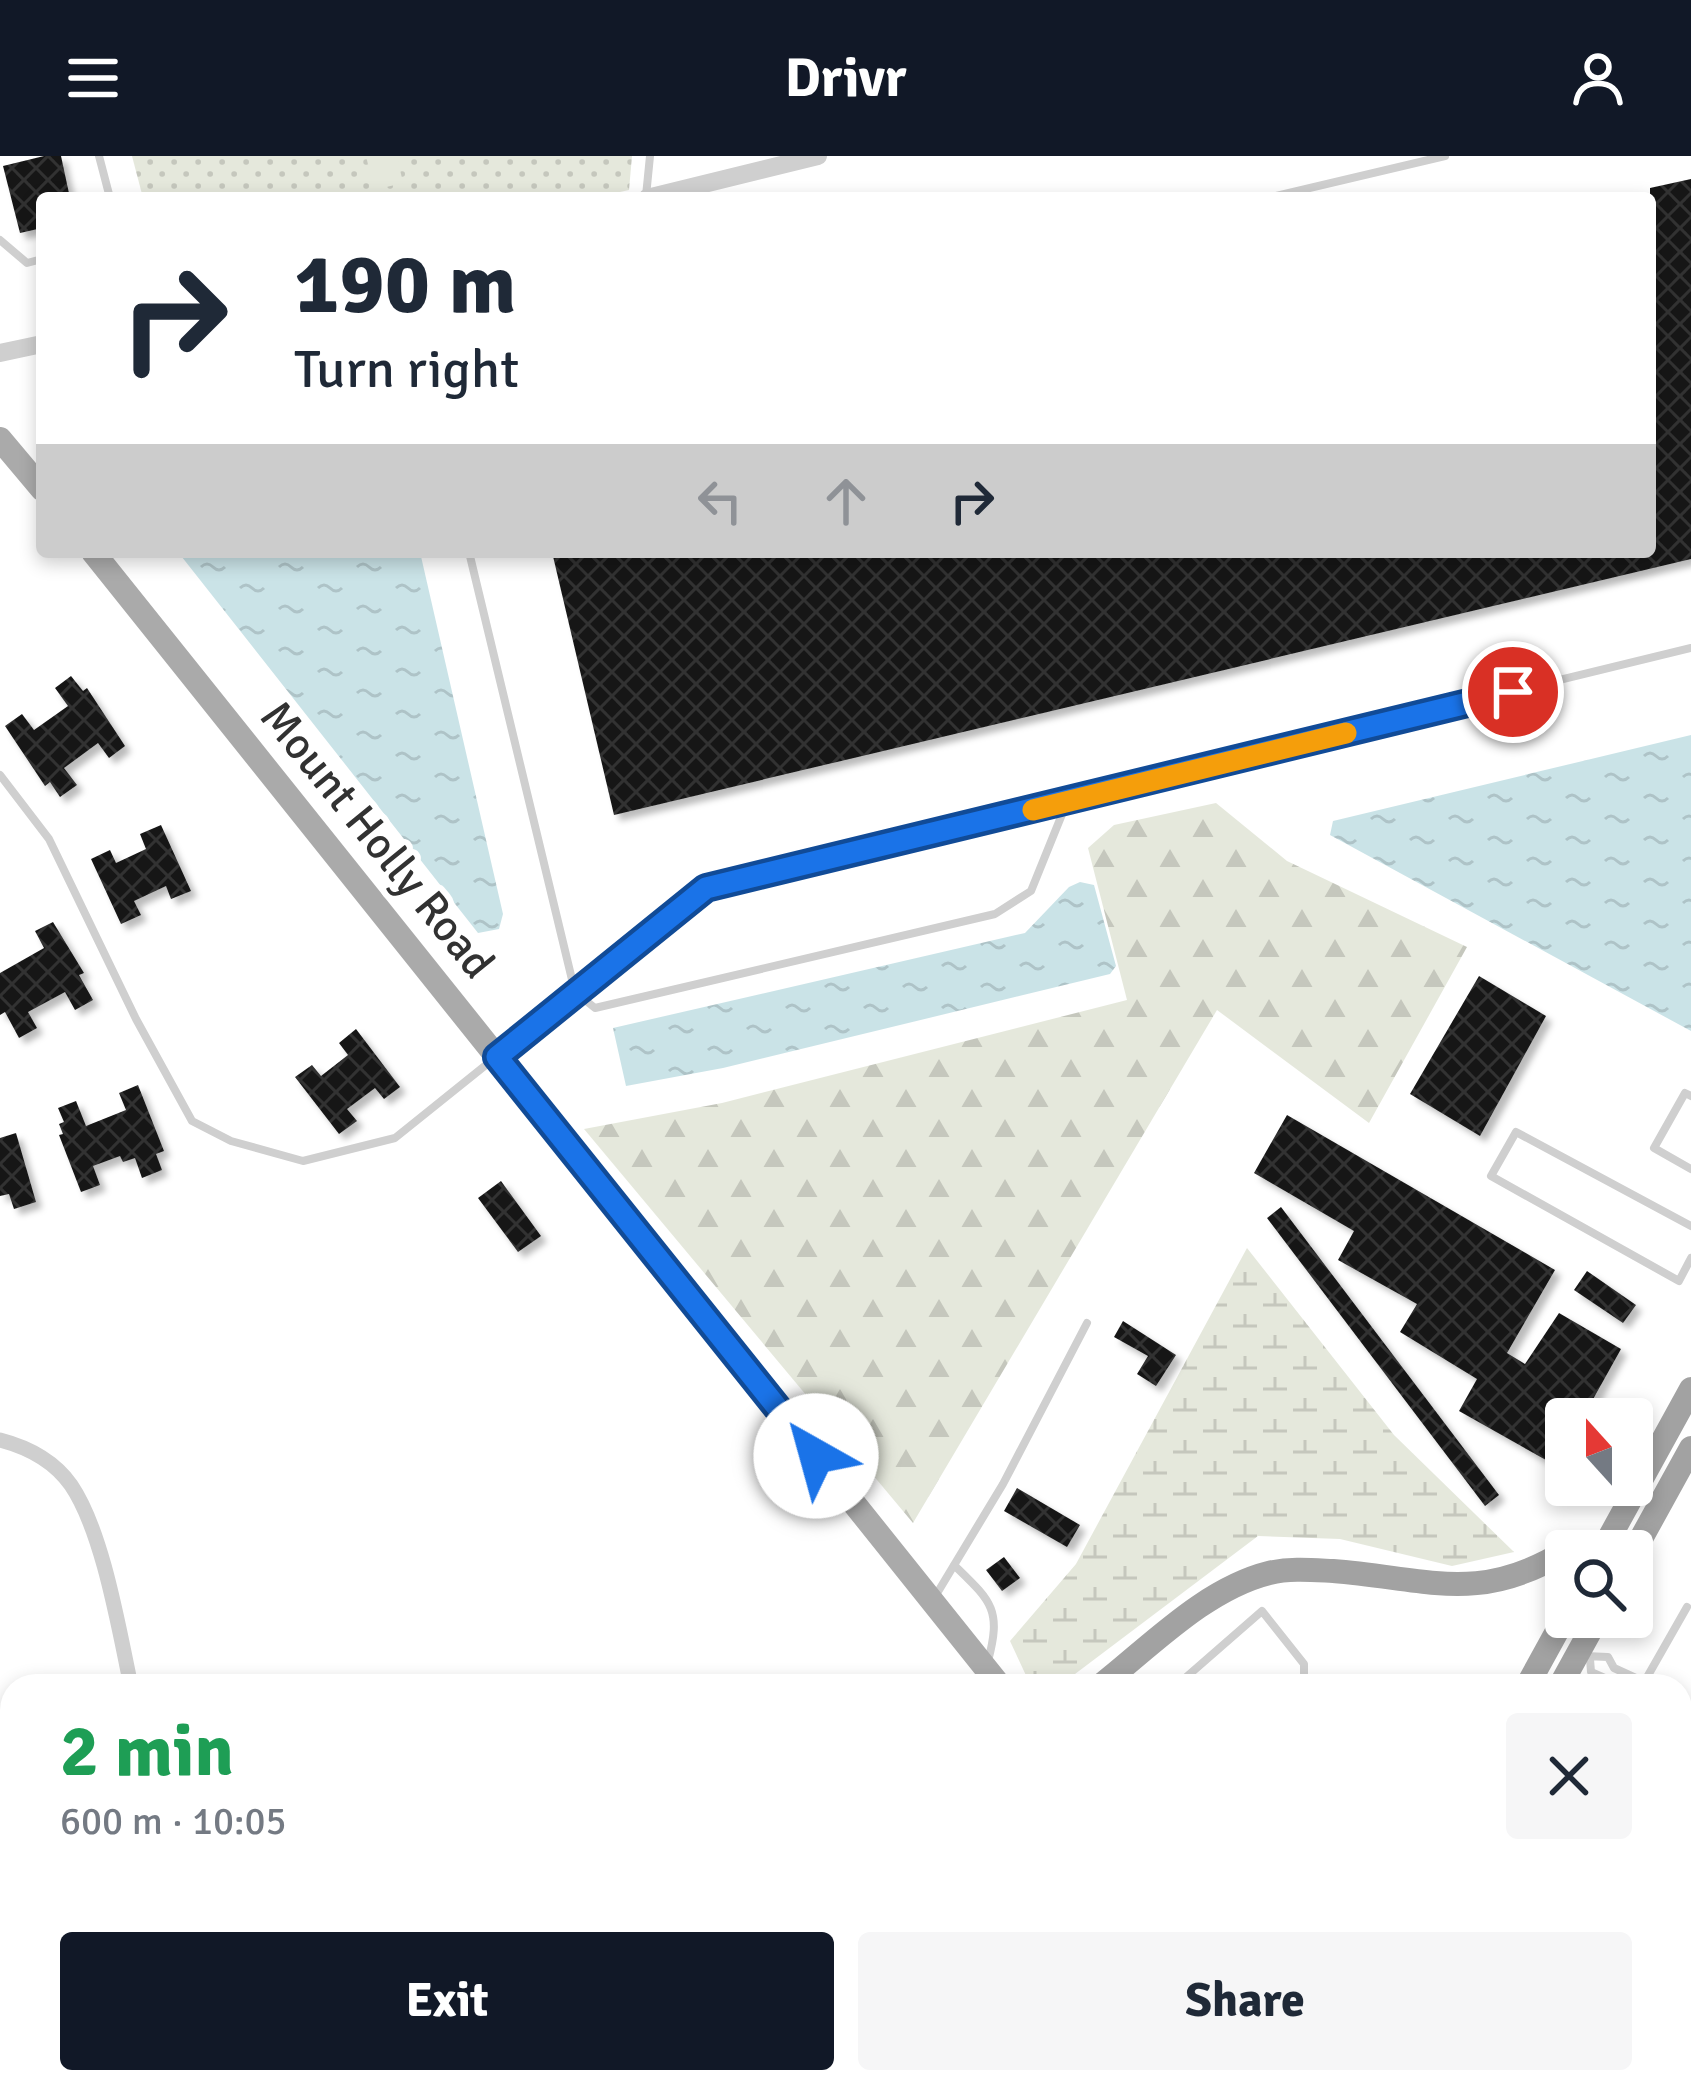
<!DOCTYPE html>
<html lang="en">
<head>
<meta charset="utf-8">
<style>
	body { margin:0; font-family:Signika,sans-serif; background:#f6f6f7; color:#1f2937; height:100vh; display:flex; flex-direction:column; font-size:45px; white-space:nowrap }
	* { box-sizing:border-box; margin:0 }
	p { font-size:39px; color:#747a83 }
	.icon { flex:none; width:66px; height:66px; fill:none; stroke:currentColor; stroke-width:2; stroke-linecap:round; stroke-linejoin:round }
	.map { position:relative; flex:1; overflow:hidden }
	.side { position:absolute; left:0px; top:1518px; width:1692px; height:420px; display:flex; flex-direction:column; background:#fff; border-radius:36px 36px 0 0; box-shadow:0 6px 18px #0003 }
	.side>* { flex:none }
	.hud { position:absolute; left:36px; top:36px; width:1620px; height:366px; border-radius:12px; box-shadow:0 6px 18px #0003; background:#fff; color:#1f2937; overflow:hidden }
	.needle { width:78px; rotate:339deg }
	.fabs { position:absolute; left:1545px; top:1242px; display:grid; gap:24px }
	.fabs a { display:grid; place-items:center; width:108px; height:108px; border-radius:12px; background:#fff; box-shadow:0 6px 18px #0003; font-size:60px }
	.pin { position:absolute; display:grid; place-items:center; width:102px; height:102px; color:#fff; margin:-51px; border:6px solid #fff; border-radius:50%; box-shadow:0 3px 12px #0007 }
	.me { position:absolute; width:132px; margin:-66px; rotate:322deg; stroke-linejoin:round; filter:drop-shadow(0 0 9px #0008) }
	.turn { display:flex; align-items:center; gap:42px; height:252px; padding:0 60px; font-size:54px }
	.turn .icon { width:156px; height:156px; stroke-width:2.5 }
	.turn b { display:block; font-size:84px; line-height:102px }
	.lanes { display:flex; align-items:center; height:114px; padding:0 60px; background:#0003; justify-content:center; gap:60px; direction:ltr }
	.lanes .off { opacity:.35 }
	.round { display:grid; place-items:center; flex:none; width:126px; height:126px; border-radius:12px; background:#f6f6f7 }
	.summary { display:flex; align-items:center; justify-content:space-between; height:204px; padding:0 60px }
	h1 { font-size:72px; font-weight:800; line-height:90px; color:#1e9e55 }
	.button { display:flex; gap:24px; margin-top:auto; padding:24px 60px }
	.button a { flex:1; height:138px; border-radius:12px; background:#111827; color:#fff; font-size:48px; font-weight:800; line-height:138px; text-align:center }
	.button a+a { background:#f6f6f7; color:#1f2937 }
	header { display:flex; justify-content:space-between; align-items:center; height:156px; padding:0 60px; background:#111827; color:#fff; font-size:54px; font-weight:800 }
	.map>svg:first-child { display:block }
	.forest { fill:url(#forest-firs) }
	.wetland { fill:url(#wetland-marsh) }
	.park { fill:url(#park-dots) }
	.pitch { fill:#e5e8dc }
	.water { fill:url(#water-ripples) }
	.building { fill:url(#building-cross-hatch); filter:url(#shadow) }
	.lines { fill:none; stroke-linecap:round; stroke-linejoin:round }
	.service { stroke:#cfcfcf; stroke-width:8 }
	.minor { stroke:#cfcfcf; stroke-width:15 }
	.tertiary { stroke:#cfcfcf; stroke-width:18 }
	.primary { stroke:#aaa; stroke-width:24 }
	.trunk { stroke:#a2a2a2; stroke-width:24 }
	.route-casing { stroke:#114b97; stroke-width:30 }
	.route { stroke:#1a73e8; stroke-width:21 }
	.slow { stroke:#f59e0b; stroke-width:21 }
	.labels { text-anchor:middle; dominant-baseline:central; stroke-width:12; stroke-linejoin:round; paint-order:stroke }
	.street-label { font-size:45px; fill:#323232; stroke:#fff }
</style>
</head>
<body>
<header><svg class="icon" aria-label="menu" viewBox="0 0 24 24"><path d="M4 6h16M4 12h16M4 18h16"/></svg>Drivr<svg class="icon" aria-label="person" viewBox="0 0 24 24"><circle cx="12" cy="8" r="4"/><path d="M4 21q1-7 8-7t8 7"/></svg></header>
<div class="map">
<svg width="1691" height="1938" viewBox="0 0 1691 1938">
	<defs>
		<pattern id="forest-firs" width="22" height="20" patternUnits="userSpaceOnUse" patternTransform="scale(3)"><rect width="22" height="20" fill="#e5e8dc"/><path d="M5 1l3.5 6h-7zM16 11l3.5 6h-7z" fill="#c5c7bd"/></pattern>
		<pattern id="wetland-marsh" width="20" height="14" patternUnits="userSpaceOnUse" patternTransform="scale(3)"><rect width="20" height="14" fill="#e5e8dc"/><path d="M1 5h8M5 5V1M11 12h8M15 12V8" fill="none" stroke="#c5c7bd"/></pattern>
		<pattern id="park-dots" width="8" height="8" patternUnits="userSpaceOnUse" patternTransform="scale(3)"><rect width="8" height="8" fill="#e5e8dc"/><path d="M2 2h.1M6 6h.1" fill="none" stroke="#c5c7bd" stroke-width="1.8" stroke-linecap="round"/></pattern>
		<pattern id="water-ripples" width="26" height="14" patternUnits="userSpaceOnUse" patternTransform="scale(3)"><rect width="26" height="14" fill="#cae3e7"/><path d="M2 4q2-2 4 0t4 0M15 11q2-2 4 0t4 0" fill="none" stroke="#aec3c7"/></pattern>
		<pattern id="building-cross-hatch" width="8" height="8" patternUnits="userSpaceOnUse" patternTransform="scale(3)"><rect width="8" height="8" fill="#191919"/><path d="M0 0l8 8M0 8l8-8" fill="none" stroke="#323232"/></pattern>
		<filter id="shadow"><feDropShadow dx="6" dy="6" stdDeviation="3" flood-color="#0004"/></filter>
	</defs>
	<rect width="100%" height="100%" fill="#fff"/>
	<path class="forest" d="M1216,647l71,58 180,86 -98,176 -152,-113 -304,513 -329,-394 138,-26 405,-103 -39,-152 26,-23z
		M811,1926h116l-4,12h-116z"/>
	<path class="wetland" d="M1247,1092l147,187 120,117 -62,14 -112,-27 -82,-3 -183,138 -45,10 -20,-43 66,-77z"/>
	<path class="park" d="M132,0h500l-3,34 -36,8h-450z"/>
	<path class="pitch" d="M366,0h31l6,27 -29,7z"/>
	<path class="water" d="M178,396h242l83,362 -4,15 -21,4z
		M1691,579v296l-361,-196 3,-14z
		M1080,726l14,3 22,81 -6,8 -387,94 -97,18 -13,-58 412,-95 44,-46z"/>
	<path class="building" d="M44,0h17l9,42h-28v30l-22,5 -17,-67z
		M1691,23v380l-1077,256 -62,-263h1098v-364z
		M71,520l12,15 4,-3 38,58 -16,12 -11,-15 -34,25 13,17 -17,12 -10,-15 -5,4 -40,-60 17,-12 12,16 34,-24 -13,-18z
		M161,669l30,66 -20,8 -5,-13 -32,15 7,14 -20,9 -30,-65 19,-9 6,13 30,-14 -6,-15z
		M53,766l31,51 -5,2 14,25 -18,10 -10,-18 -37,20 9,16 -18,10 -14,-26 -5,3v-42l44,-25 -9,-17z
		M1479,820l67,40 -66,120 -70,-42z
		M356,873l44,58 -16,12 -9,-11 -28,21 10,12 -18,13 -44,-57 17,-12 9,11 27,-21 -9,-12z
		M138,929l26,66 -8,3 6,16 -20,8 -7,-20 -12,4 -3,-6 -27,10 7,19 -19,7 -22,-57 4,-1 -4,-10 5,-2 -6,-14 18,-7 10,25 40,-16 -7,-17z
		M1287,959l268,155 -48,83 18,11 34,-51 62,36 -39,70h-16v23l-13,22 -94,-53 18,-32 -77,-47 17,-28 -79,-44 16,-29 -100,-58z
		M16,977l20,69 -22,7 -5,-15 -9,2v-58z
		M501,1025l40,55 -23,16 -40,-54z
		M1281,1051l218,288 -14,11 -218,-288z
		M1587,1115l49,34 -13,18 -49,-33z
		M1123,1165l53,34 -20,31 -19,-12 11,-18 -34,-19z
		M1017,1332l63,37 -13,22 -63,-36z
		M1004,1401l16,21 -18,13 -16,-21z"/>
	<g class="lines">
		<path class="service" d="M99,0l11,42
			M646,40l4,-40
			M1267,42l178,-42
			M0,84l27,23 15,-4
			M469,396l106,440 20,16 400,-94 36,-23 36,-89
			M0,619l49,64 87,180 56,102 39,20 72,20 92,-23 311,-250 985,-240
			M1691,940l-6,-3 -31,55 37,21
			M1691,1070l-175,-94 -25,44 188,105 12,-23
			M954,1409c37,36 48,44 34,96
			M936,1439l67,-111 84,-161
			M1585,1500l23,1 6,11 24,11 3,7
			M1590,1503l1,13 32,14
			M1176,1530l86,-75 42,53v22
			M1642,1530l45,-79
			M1680,1552l11,6
			M1680,1561l11,6
			M1680,1655l7,4 4,16
			M1680,1723l11,-35
			M1405,1926l20,12
			M1599,1926v12
			M1220,1938l1,-12
			M1483,1938l8,-12"/>
		<path class="minor" d="M0,1284c27,7 54,21 71,45 32,47 48,145 60,201
			M1680,1751l11,6
			M0,1798l12,-3
			M642,1926l8,4"/>
		<path class="tertiary" d="M647,42l171,-42
			M0,197l42,-9"/>
		<path class="primary" d="M0,283l42,50
			M93,396l907,1134"/>
		<path class="trunk" d="M1602,1395l89,-162
			M1632,1399l59,-107
			M1100,1530c51,-40 105,-97 169,-113 21,-5 43,-3 64,-2 94,7 145,34 233,-20
			M1527,1530l39,-71
			M1560,1530l38,-69
			M1303,1938l7,-12
			M1334,1938l7,-12"/>
	</g>
	<g class="lines">
		<defs>
			<path id="route" d="M816,1300l-319,-399 209,-169 807,-196"/>
		</defs>
		<use href="#route" class="route-casing"/>
		<use href="#route" class="route"/>
		<path class="slow" d="M1033,654l313,-77"/>
	</g>
	<g class="labels">
		<g class="street-label">
			<text transform="translate(377 684) rotate(51)">Mount Holly Road</text>
		</g>
	</g>
</svg>
<div class="fabs">
<a><svg class="needle" viewBox="-14 -14 28 28"><path d="M0-13l5 13h-10z" fill="#e53935"/><path d="M0 13l5-13h-10z" fill="#747a83"/></svg></a>
<a><svg class="icon" aria-label="search" viewBox="0 0 24 24"><circle cx="10" cy="10" r="6"/><path d="M15 15l6 6"/></svg></a>
</div>
<div class="pin" style="left:1513px;top:536px;background:#d93025"><svg class="icon" aria-label="arrive" viewBox="0 0 24 24"><path d="M6 21V4h12l-3 4 3 4H6"/></svg></div>
<svg class="me" style="left:816px;top:1300px" viewBox="-20 -20 40 40"><circle r="19" fill="#fff"/><path d="M0-13L10 11 0 6-10 11z" fill="#1a73e8"/></svg>
<div class="hud">
<div class="turn"><svg class="icon" aria-label="right" viewBox="0 0 24 24"><path d="M7 20v-9h11M14 6l5 5-5 5"/></svg><div><b>190 m</b>Turn right</div></div>
<div class="lanes"><svg class="icon off" aria-label="left" viewBox="0 0 24 24"><path d="M17 20v-9H6M10 6l-5 5 5 5"/></svg><svg class="icon off" aria-label="ahead" viewBox="0 0 24 24"><path d="M12 20V5M6 11l6-6 6 6"/></svg><svg class="icon" aria-label="right" viewBox="0 0 24 24"><path d="M7 20v-9h11M14 6l5 5-5 5"/></svg></div>
</div>
<section class="side">
<div class="summary"><div><h1>2 min</h1><p>600 m · 10:05</p></div><a class="round"><svg class="icon" aria-label="close" viewBox="0 0 24 24"><path d="M6 6l12 12M18 6L6 18"/></svg></a></div>
<div class="button"><a>Exit</a><a>Share</a></div>
</section>
</div>
</body>
</html>
